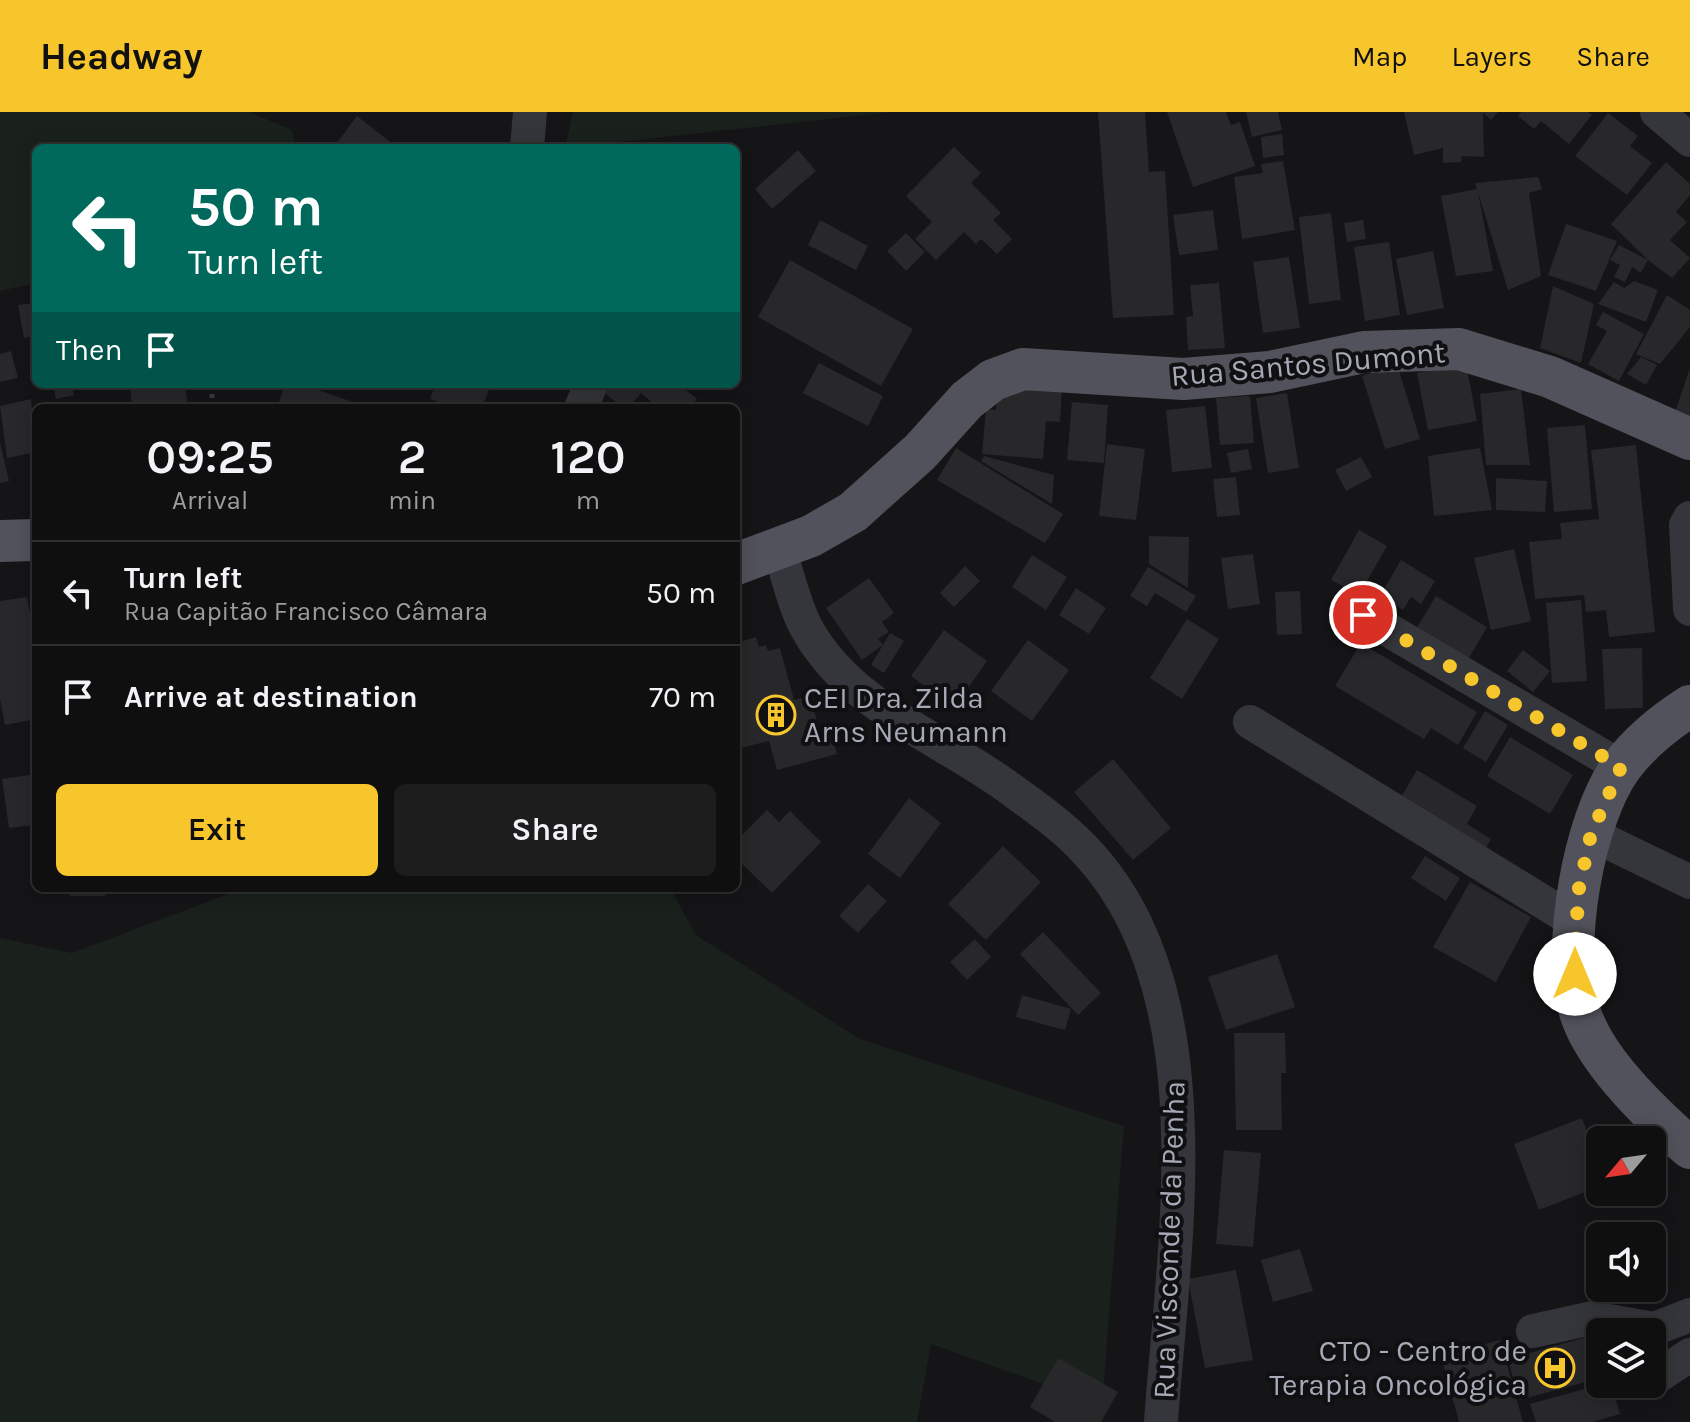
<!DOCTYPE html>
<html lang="en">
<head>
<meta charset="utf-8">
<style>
	body { margin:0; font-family:Karla,sans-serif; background:#1e1d1e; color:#f1f3f6; height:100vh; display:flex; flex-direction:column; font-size:30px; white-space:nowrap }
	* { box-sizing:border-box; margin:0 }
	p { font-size:26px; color:#9c9c9f }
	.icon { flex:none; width:44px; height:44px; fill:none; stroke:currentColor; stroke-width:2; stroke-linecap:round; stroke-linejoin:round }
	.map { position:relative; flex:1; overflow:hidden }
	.side { position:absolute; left:32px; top:292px; width:708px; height:488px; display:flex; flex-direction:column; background:#100f10; border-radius:12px; box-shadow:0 4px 20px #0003,0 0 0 2px #302f30 }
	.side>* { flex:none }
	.guide { position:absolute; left:32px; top:32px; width:708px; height:244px; border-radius:12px; box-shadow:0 4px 20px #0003,0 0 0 2px #302f30; background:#00695c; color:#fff; overflow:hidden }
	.needle { width:52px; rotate:241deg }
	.buttons { position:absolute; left:1586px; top:1014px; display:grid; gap:16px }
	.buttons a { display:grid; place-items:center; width:80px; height:80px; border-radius:12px; background:#100f10; box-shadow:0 4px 20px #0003,0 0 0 2px #302f30; font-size:40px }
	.pin { position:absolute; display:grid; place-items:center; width:68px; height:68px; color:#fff; margin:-34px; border:4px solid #fff; border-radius:50%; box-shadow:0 2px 8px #0007 }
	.me { position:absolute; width:88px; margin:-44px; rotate:0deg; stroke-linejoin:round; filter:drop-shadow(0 0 6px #0008) }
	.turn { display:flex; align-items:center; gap:28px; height:168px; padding:0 24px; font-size:36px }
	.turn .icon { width:104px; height:104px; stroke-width:2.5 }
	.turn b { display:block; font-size:56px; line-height:68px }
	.then { display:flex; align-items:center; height:76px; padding:0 24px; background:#0003; gap:16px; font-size:30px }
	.eta { display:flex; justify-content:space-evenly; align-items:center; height:136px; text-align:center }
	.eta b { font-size:48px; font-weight:600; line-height:56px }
	.cta { display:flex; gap:16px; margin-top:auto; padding:16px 24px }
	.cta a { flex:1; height:92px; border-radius:12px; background:#f7c52c; color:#111; font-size:32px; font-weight:600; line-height:92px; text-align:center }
	.cta a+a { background:#1e1d1e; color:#f1f3f6 }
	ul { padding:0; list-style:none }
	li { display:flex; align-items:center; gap:24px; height:104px; padding:0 24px; border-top:2px solid #302f30 }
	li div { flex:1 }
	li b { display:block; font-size:30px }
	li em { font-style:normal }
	header { display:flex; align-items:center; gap:48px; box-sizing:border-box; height:112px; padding:0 40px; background:#f7c52c; color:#111 }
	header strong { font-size:38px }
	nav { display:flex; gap:44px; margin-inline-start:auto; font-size:28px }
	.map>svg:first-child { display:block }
	.green { fill:#1a211c }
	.building { fill:#28272a }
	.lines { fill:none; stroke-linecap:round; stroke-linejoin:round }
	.path { stroke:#3b3d43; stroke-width:5; stroke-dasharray:4 6; stroke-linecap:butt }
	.minor { stroke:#35363b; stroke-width:34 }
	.major { stroke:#51525b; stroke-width:42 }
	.route { stroke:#f7c52c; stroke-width:14; stroke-dasharray:0 25.2 }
	.labels { text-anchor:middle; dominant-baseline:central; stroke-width:8; stroke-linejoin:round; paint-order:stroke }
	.street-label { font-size:30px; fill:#a6aab7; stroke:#100f11 }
	.poi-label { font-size:30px; fill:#a6aab7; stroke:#100f11; text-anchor:start }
</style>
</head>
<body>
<header>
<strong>Headway</strong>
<nav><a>Map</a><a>Layers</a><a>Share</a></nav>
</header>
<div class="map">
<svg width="1690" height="1310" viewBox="0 0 1690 1310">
	<rect width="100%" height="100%" fill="#151416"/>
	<path class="green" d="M0,0h249l43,18 4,18h-260v135l-36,8z
		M573,0h319l-327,36z
		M244,776h426l26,47 164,104 264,87 -22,279 -171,-61 -14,78h-917v-484l72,15z"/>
	<path class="building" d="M1098,0h47l4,60 16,-1 9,144 -61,3z
		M1167,0h59l5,13 9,-3 15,44 -62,21z
		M1246,0h32l4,18 -30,7z
		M1404,0h94l-7,8 -8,-7 1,44 -22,-1 -1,6 -18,1v-15l-29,7z
		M1521,0h67l4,3 -23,29 -28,-23 -7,8 -16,-13z
		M1608,1l30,23 -8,10 22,17 -25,32 -52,-39z
		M357,4l41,32h-65z
		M1282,22l2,21 -21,3 -2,-21z
		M954,35l27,26 -10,10 30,30 -8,7 19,19 -15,15 -16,-15 -5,5 -12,-12 -28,28 -21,-21 17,-17 -26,-26z
		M798,38l18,21 -44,38 -17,-20z
		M1283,49l12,69 -53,9 -8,-62 29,-4 -2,-9z
		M1666,50l24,22v11l-14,17 11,10 -17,18 20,18 -18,20 -24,-18 -37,-36z
		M1538,65l4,12 -13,4 12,83 -33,14 -30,-98 15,79 -37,5 -15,-80 36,-7 -2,-6z
		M1213,98l5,40 -39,5 -6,-40z
		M1331,101l10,87 -32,4 -10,-87z
		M820,108l48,26 -12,24 -48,-25z
		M1363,108l3,19 -19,3 -3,-19z
		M1566,112l51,17 -21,50 -48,-16z
		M906,121l19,19 -19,19 -19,-20z
		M1389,130l11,73 -35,6 -11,-74z
		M1619,133l29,15 -7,13 -9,-6 -7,15 -11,-5 6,-12 -10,-5z
		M1433,139l11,57 -37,7 -11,-56z
		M1289,145l11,71 -37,5 -10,-71z
		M790,148l123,69 -32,57 -123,-69z
		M1634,169l24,9 -12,32 -48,-18 16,-22 10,6z
		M1219,171l6,65 -37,2 -2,-33 7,-1 -3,-31z
		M1553,174l41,18 -13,59 -41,-15z
		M1667,183l23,15v17l-30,37 -24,-10z
		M33,191l3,33 -12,2 -6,-33z
		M1603,200l41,22 -25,47 -31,-17 19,-33 -11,-6z
		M11,239l7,27 -18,4v-28z
		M1641,245l16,8 -11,20 -19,-11z
		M819,251l64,33 -15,30 -65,-33z
		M1397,252l23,75 -35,10 -23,-73z
		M1466,252l11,57 -49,9 -11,-57z
		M1690,256v49l-15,-5z
		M53,272h18l3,11 -18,4z
		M130,272h55l3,24h-56z
		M285,272h17l67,24h-92z
		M435,272h56l-9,24h-28l-24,-9z
		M607,272h72l18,15 -7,9h-31l-18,-15 -13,15h-5l-21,-17z
		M1005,272l57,5 -2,33 -14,-1 -3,38 -61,-5 4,-45 10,1 1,-10h6z
		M1521,277l9,76h-44l-6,-71z
		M1287,281l12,75 -31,5 -12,-75z
		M1250,284l4,47 -34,2 -4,-47z
		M31,287l5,53 -29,6 -7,-52z
		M87,290v6h-38v-2z
		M1072,290l36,3 -4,58 -37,-3z
		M1205,294l7,62 -40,4 -6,-62z
		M1585,313l7,84 -38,3 -7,-84z
		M0,331l9,38 -9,2z
		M1107,332l38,5 -9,71 -37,-4z
		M1636,333l19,187 -46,5 -3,-27 -20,2 -2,-17 -49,4 -6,-57 33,-3 -2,-16 39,-4 -8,-69z
		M956,336l107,66 -18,29 -108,-63z
		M1480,336l12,62 -58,6 -6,-60z
		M1248,337l4,20 -21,4 -4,-20z
		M984,344l70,19 -2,29 -71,-43z
		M1361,345l11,20 -26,14 -11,-21z
		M1236,365l4,38 -23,2 -4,-38z
		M1496,366l51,3 -2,31 -49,-2z
		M1359,418l28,16 -28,49 -28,-15z
		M1149,424l40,1 -1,51 -39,-24z
		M1514,437l17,72 -40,9 -17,-72z
		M1253,442l7,50 -32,5 -7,-51z
		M1032,443l35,22 -21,33 -34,-23z
		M1401,448l34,21 -14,23 -10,-7 -8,13 -23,-14z
		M965,454l15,15 -26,26 -14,-14z
		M1148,455l48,29 -10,16 -31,-19 -8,13 -17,-10z
		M869,466l25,35 -12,9 7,10 -11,7 5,6 -21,15 -36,-52z
		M1076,476l30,20 -17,26 -30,-19z
		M1300,479l2,43 -25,1 -2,-43z
		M1436,484l51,31 -22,38 -52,-31z
		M27,485l9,51v71l-31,6 -5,-26v-98z
		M1581,488l6,81 -35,2 -6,-80z
		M1187,507l32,20 -37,60 -32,-21z
		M944,518l43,31 -33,47 -43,-32z
		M890,521l14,8 -20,32 -13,-8z
		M756,525l3,10 7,-2 2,6 12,-3 14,52 16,-4 10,36 10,-2 7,24 -60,16 -8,-29 -33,8v-106z
		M1028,528l41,30 -37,51 -41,-30z
		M1361,531l116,69 -19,33 -27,-17 -7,11 -89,-53z
		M1642,536l1,60 -38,1 -3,-60z
		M1523,538l27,21 -17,21 -26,-21z
		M1485,599l23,14 -22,37 -23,-14z
		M1510,625l63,38 -23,39 -63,-38z
		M1113,647l58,69 -38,32 -59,-68z
		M1417,658l60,36 -10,18 24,15 -9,16 -85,-51z
		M36,662v29h-4l3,22 -26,3 -7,-49z
		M909,686l32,25 -41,55 -32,-24z
		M767,698l12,12 11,-11 31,31 -49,51 -36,-35v-17z
		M1003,734l38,36 -55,58 -38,-36z
		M1425,744l35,22 -14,23 -35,-23z
		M1470,770l61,35 -35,65 -63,-35z
		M868,772l19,17 -29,32 -19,-17z
		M70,776h35v8h-35z
		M1043,820l58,61 -23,22 -58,-61z
		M975,827l16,18 -24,23 -17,-18z
		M1277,842l18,53 -69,23 -18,-53z
		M1022,883l49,14 -6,21 -49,-13z
		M1234,921h51l1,40h-5l1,57h-46z
		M1582,1006l18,48v20l-61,24 -25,-66z
		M1224,1038l37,3 -8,94 -37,-3z
		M1300,1137l13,42 -40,11 -12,-42z
		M1236,1158l17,90 -48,8 -17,-89z
		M1598,1222l2,44 -81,22 -11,-41z
		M1500,1228l23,82h-64l-18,-66z
		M1058,1246l60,34 -17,30h-46l-25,-15z
		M1603,1272h8l9,30 -28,8h-56l-6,-18z"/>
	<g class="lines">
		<path class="path" d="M211,272l2,24"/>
		<path class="minor" d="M1657,0l33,28
			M527,36l3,-36
			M581,296l10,-24
			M1690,406l-4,7 4,84
			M779,437c9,26 15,57 28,80 42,76 131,108 198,156 26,19 58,41 80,65 134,140 88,396 76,572
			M1363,503l258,152
			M1250,610l324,199
			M1591,722l99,48
			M1533,1219l59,-13 62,11 36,-14
			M1652,1268l38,-25"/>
		<path class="major" d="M0,429l36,-1
			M736,452l75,-28 42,-24 67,-60 47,-52 26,-20 30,-11 160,10 87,-7 94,-20 95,-3 91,28 140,62
			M1690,594c-25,16 -49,35 -68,60 -39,53 -61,183 -42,246 15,49 72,103 110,136"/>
	</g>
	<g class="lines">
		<path class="route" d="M1363,503l258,152 -30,67 -13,59 -3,81"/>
	</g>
	<defs>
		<symbol id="building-ring" viewBox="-11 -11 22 22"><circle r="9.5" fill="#100f11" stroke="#f7c52c" stroke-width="1.5"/><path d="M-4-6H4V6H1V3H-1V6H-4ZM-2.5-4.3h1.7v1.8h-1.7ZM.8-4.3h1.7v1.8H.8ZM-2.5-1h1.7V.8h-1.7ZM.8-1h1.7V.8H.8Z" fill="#f7c52c"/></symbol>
		<symbol id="hospital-ring" viewBox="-11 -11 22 22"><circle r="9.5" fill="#100f11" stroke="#f7c52c" stroke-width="1.5"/><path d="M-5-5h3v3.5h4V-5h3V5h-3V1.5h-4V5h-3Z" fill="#f7c52c"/></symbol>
	</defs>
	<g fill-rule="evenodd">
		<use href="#building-ring" x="754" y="581" width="44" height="44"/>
		<use href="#hospital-ring" x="1533" y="1234" width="44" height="44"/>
	</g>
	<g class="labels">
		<g class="street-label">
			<text transform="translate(1308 252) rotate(-5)">Rua Santos Dumont</text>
			<text transform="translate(1169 1128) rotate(-88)">Rua Visconde da Penha</text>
		</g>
		<g class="poi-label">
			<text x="804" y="586">CEI Dra. Zilda<tspan x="804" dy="34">Arns Neumann</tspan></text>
			<text x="1527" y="1239" text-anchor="end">CTO - Centro de<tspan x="1527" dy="34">Terapia Oncológica</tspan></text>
		</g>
	</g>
</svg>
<div class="buttons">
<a><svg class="needle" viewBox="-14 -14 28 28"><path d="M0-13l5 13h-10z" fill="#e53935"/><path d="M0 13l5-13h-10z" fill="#9c9c9f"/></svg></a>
<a><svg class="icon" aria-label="sound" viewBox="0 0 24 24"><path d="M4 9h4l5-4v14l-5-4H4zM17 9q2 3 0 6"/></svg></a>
<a><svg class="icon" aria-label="layers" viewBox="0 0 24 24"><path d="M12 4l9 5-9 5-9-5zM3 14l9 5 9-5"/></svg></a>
</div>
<div class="pin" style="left:1363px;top:503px;background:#d93025"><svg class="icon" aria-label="arrive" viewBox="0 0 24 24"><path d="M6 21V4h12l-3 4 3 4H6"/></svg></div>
<svg class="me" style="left:1575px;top:862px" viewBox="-20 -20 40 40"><circle r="19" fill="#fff"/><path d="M0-13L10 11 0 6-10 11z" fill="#f7c52c"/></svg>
<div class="guide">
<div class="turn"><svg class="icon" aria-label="left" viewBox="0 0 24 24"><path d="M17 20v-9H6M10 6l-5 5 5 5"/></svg><div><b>50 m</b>Turn left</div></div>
<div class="then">Then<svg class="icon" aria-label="arrive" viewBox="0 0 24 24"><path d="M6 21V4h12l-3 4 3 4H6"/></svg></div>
</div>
<section class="side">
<div class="eta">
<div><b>09:25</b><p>Arrival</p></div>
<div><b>2</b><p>min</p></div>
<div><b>120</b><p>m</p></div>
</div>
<ul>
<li><svg class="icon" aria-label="left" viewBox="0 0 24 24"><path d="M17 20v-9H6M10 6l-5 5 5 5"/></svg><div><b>Turn left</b><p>Rua Capitão Francisco Câmara</p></div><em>50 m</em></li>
<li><svg class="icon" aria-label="arrive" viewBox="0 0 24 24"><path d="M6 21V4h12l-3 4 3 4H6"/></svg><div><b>Arrive at destination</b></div><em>70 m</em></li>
</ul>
<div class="cta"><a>Exit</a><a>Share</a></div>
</section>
</div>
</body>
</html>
